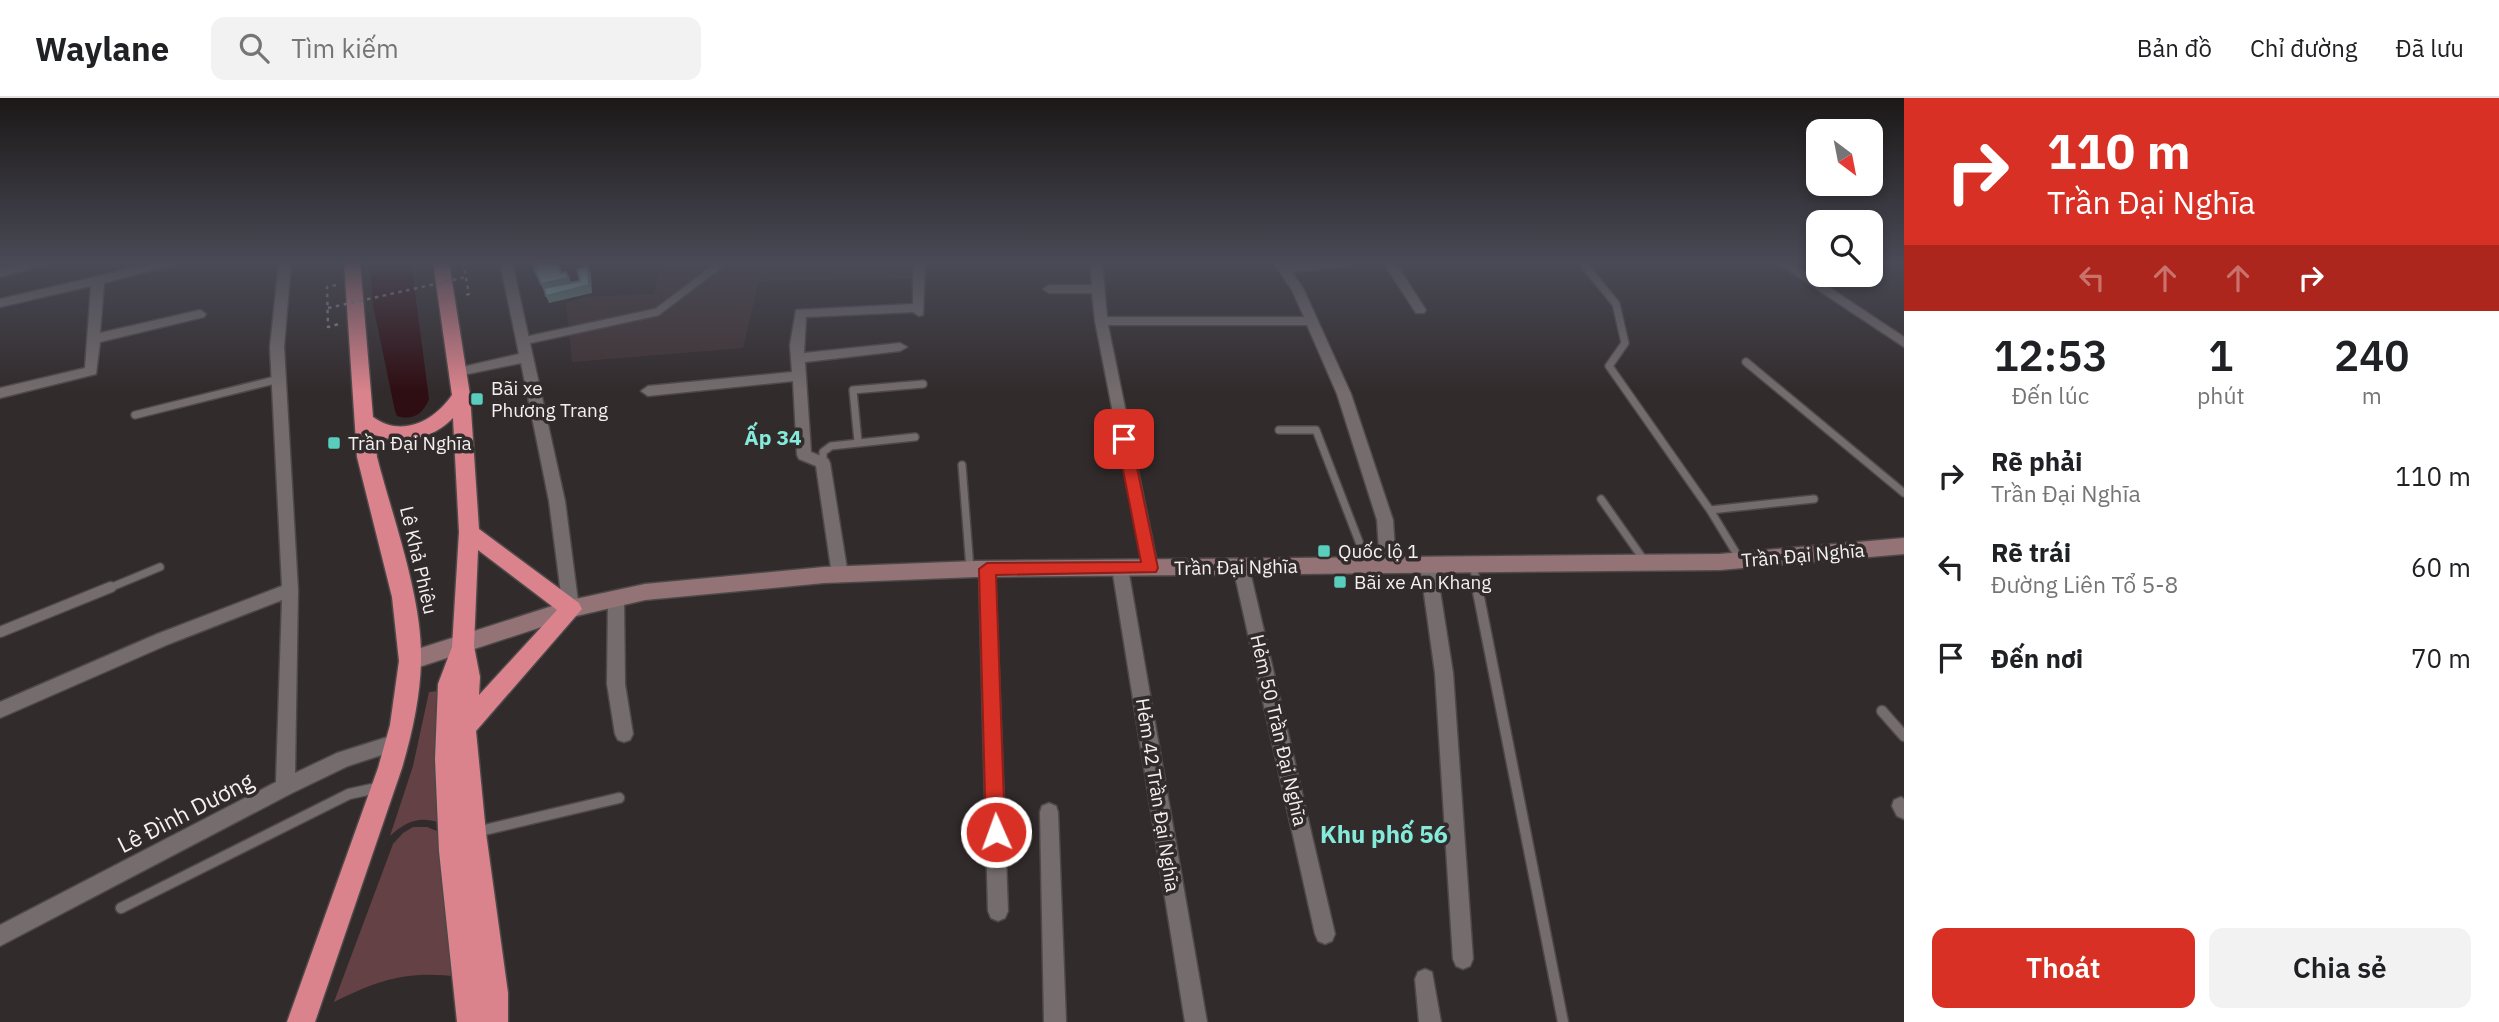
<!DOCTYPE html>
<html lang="vi">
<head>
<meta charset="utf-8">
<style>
	body { margin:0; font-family:"IBM Plex Sans",sans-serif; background:#f2f2f2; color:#202124; height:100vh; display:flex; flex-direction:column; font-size:26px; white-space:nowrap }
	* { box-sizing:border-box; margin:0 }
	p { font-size:23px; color:#757577 }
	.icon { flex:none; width:38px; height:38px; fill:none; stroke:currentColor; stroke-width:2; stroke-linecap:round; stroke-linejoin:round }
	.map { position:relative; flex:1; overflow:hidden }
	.side { display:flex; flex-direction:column; background:#fff; width:595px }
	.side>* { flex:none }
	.hud { background:#d93025; color:#fff; overflow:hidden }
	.needle { width:46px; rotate:148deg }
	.fabs { position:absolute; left:1806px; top:21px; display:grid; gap:14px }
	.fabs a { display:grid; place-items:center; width:77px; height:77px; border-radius:14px; background:#fff; box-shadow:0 4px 10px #0003; font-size:35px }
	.pin { position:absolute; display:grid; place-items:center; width:60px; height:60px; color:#fff; margin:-30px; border-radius:14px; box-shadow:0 4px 10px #0006 }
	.me { position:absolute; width:77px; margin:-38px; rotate:358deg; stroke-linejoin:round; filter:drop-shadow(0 0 5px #0008) }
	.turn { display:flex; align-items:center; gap:24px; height:147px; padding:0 28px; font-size:32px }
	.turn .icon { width:91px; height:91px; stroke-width:2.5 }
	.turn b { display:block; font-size:49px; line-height:60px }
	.lanes { display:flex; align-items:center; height:66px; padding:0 28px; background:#0003; justify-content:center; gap:35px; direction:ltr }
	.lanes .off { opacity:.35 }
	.eta { display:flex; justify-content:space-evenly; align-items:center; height:119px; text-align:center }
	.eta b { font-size:42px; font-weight:600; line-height:49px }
	.primary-button { display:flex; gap:14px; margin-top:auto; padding:14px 28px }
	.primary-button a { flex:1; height:80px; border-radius:14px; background:#d93025; color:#fff; font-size:28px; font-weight:600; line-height:80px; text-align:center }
	.primary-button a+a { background:#f2f2f2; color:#202124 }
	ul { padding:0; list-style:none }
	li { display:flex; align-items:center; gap:21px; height:91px; padding:0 28px }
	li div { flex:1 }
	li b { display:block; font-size:26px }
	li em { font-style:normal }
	header { display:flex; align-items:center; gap:42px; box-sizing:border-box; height:98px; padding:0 35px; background:#fff; border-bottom:2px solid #e0e0e0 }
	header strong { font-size:33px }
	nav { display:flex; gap:38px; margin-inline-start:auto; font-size:24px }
	.search { width:490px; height:63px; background:#f2f2f2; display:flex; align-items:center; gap:18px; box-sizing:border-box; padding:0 24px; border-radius:14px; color:#757577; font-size:26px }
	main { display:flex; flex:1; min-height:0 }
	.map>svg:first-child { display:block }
	.built { fill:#413334 }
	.green { fill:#634144 }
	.water { fill:#2f0e13 }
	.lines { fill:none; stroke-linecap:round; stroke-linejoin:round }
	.lane-far1-casing { stroke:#4e4949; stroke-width:10 }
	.lane-casing { stroke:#4e4949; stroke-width:13 }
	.street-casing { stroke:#4e4949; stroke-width:3 }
	.secondary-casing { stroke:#4e4949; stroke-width:3 }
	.highway-casing { stroke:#4e4949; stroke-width:3 }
	.path { stroke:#948f8f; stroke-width:2.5; stroke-dasharray:3.5 4.5; stroke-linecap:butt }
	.lane-far1 { stroke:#746c6d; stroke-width:7 }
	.lane { stroke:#746c6d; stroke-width:10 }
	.street { fill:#746c6d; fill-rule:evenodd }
	.secondary { fill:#937376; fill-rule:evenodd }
	.highway { fill:#da838c; fill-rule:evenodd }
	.path-bridge { stroke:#948f8f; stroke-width:2.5; stroke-dasharray:3.5 4.5; stroke-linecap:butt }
	.shaded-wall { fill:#698c85 }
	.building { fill:#96c8be; stroke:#698c85; stroke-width:2 }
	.route { fill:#d93025; stroke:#8d1f18; stroke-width:2 }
	.poi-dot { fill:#5acebc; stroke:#322b2c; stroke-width:2.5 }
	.labels { text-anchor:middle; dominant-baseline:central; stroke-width:7; stroke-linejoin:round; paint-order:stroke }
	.poi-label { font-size:19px; fill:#f4f0f0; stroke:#322b2c; text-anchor:start }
	.street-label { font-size:19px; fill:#f4f0f0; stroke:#322b2c }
	.neighbourhood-label { font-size:21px; font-weight:bold; fill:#84ebda; stroke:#322b2c }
	.near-street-label { font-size:23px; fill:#f4f0f0; stroke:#322b2c }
	.near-neighbourhood-label { font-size:24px; font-weight:bold; fill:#84ebda; stroke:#322b2c }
</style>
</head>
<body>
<header>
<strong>Waylane</strong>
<div class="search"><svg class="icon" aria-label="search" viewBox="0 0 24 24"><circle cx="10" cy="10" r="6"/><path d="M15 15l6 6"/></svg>Tìm kiếm</div>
<nav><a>Bản đồ</a><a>Chỉ đường</a><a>Đã lưu</a></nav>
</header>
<main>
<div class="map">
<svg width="1904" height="924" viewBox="0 0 1904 924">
	<rect width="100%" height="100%" fill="#322b2c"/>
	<path class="built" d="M662,164h250l2,17 -155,2 -16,67 -171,14 -6,-59 20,-6 68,-3z"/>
	<path class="green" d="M438,593l9,135c-22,-11 -39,-7 -57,10l23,-70 16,-74z
		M413,729h14l15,6 18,144c-51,-7 -80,2 -126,25l59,-158 10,-11z"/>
	<path class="water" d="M370,164h41l18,137c-6,15 -16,22 -32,17l-2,-5 -22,-106z"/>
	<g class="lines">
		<defs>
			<path id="lane-far1" d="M1588,164l-4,3 32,39 9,39 -16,23 101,144 31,51
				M523,243l134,-29 66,-50
				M1746,264l158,131
				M135,317l144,-36
				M1279,332h37l52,135
				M858,344l-5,-52 70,-6
				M823,365v-11l8,-6 84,-9
				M962,367l8,104
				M1601,401l45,64
				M1710,412l104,-11
				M1473,467l5,24
				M107,491l53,-22"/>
			<path id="lane" d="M1477,489l86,435
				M0,534l111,-45
				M1882,613l22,25
				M476,734l143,-34
				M121,810l228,-114 32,-7"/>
			<path id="street" d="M29,164h24l-53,15v-8z
				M159,164h24l-79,21 -4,50 100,-23 6,4 -2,3 -104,25 -4,32 -96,24v-10l85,-20 6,-82 -91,21v-8z
				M279,164h12l-7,85 14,243 -3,183 42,-20 60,-19 6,2 3,6 -3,6 -55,18 -56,27 -292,153v-21l276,-143 6,-182 -113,44 -169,74v-16l157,-68 125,-48 -12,-239z
				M500,164h12l53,239 14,108 -2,5h-12l-2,-5 -14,-108 -28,-138 -63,13 -7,-4 7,-4 61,-14z
				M913,164h12l-2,53 -4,1 -6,-4 -107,5 -2,36 96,-10 7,4 -7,4 -95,11 6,90 17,7 2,4 18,112 -2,4h-12l-2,-4 -16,-109 -17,-7 -2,-4 -4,-74 -145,15 -7,-5 7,-5 144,-14 -2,-27 6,-35 117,-6z
				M1090,164h12l5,55h197l-12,-27 -19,-28h12l2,3 69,-3 -6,4 -58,6 12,18 47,104 42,126 3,45 -2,4h-12l-2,-4 -3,-45 -40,-126 -30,-69h-199l50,243 -2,4h-12l-49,-251 -3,-28h-43l-6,-4 6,-4h43z
				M1383,164h12l31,48 -2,3h-8z
				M1776,164h15l113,75v10z
				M1428,461l6,2 2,4 17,108 20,286 -3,7 -7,3 -7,-3 -3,-7 -18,-286 -15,-108 2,-4z
				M1241,463l6,2 2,4 86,367 -3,7 -7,3 -7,-3 -3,-7 -82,-367 2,-4z
				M1120,464l6,2 2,4 79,454h-22l-73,-454 2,-4z
				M987,465l6,2 2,4 13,342 -3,7 -7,3 -7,-3 -3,-7 -9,-342 2,-4z
				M616,495l6,1 2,5 1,85 8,50 -3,6 -6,2 -6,-2 -3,-6 -8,-50 1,-85 2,-5z
				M1901,699l3,2v20l-7,-3 -5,-10 2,-6z
				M1049,705l7,3 2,6 8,210h-22l-4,-210 2,-6z
				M1425,871l7,3 9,50h-22l-4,-43 3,-7z"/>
			<path id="secondary" d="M1904,440v16l-184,16 -744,7 -152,6 -179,17 -73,17 -162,53 -8,-2 -3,-7 3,-7 169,-54 74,-16 179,-17 152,-6 744,-7z"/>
			<path id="highway" d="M344,164h16l13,155c29,21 61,4 79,-22l-19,-133h16l21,133 9,134 100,74 3,6 -106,122 10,102 22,160v29h-51l-18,-171 -4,-92 3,-75 14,-37 7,-115 -6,-114c-20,21 -51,27 -78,17l2,22c16,62 46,142 44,205 -1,36 -9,72 -19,106l-87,254h-28l91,-254 12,-43 9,-64 -7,-64 -35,-140zM478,452l79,60 -78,85 1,-18 -6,-31z"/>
		</defs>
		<use href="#lane-far1" class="lane-far1-casing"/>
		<use href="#lane" class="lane-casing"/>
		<use href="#street" class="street-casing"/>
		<use href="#secondary" class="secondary-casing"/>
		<use href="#highway" class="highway-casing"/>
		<path class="path" d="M463,164l6,32 -6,2
			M336,187l-9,2 1,40 11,-3"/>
		<use href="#lane-far1" class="lane-far1"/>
		<use href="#lane" class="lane"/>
		<use href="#street" class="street"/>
		<use href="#secondary" class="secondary"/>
		<use href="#highway" class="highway"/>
		<path class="path-bridge" d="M328,210l138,-31"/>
	</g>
	<path class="shaded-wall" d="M588,168l3,8 1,19 -43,10 -8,-19 28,-6 4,11 16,-4z"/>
	<path class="building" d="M534,164h24l3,11 5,-1 3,6 -28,6 -7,-15h2z
		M588,168l1,19 -43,11 -2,-8 36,-7 -3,-12z"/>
	<linearGradient id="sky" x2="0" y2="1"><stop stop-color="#1c1818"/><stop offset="0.56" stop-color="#494a56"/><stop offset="1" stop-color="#494a56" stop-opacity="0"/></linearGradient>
	<rect width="1904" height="294" fill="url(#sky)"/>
	<path class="route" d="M1124,336l7,5 27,129 -2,4 -160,3 9,257 -3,6 -6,3 -7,-3 -3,-6 -7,-263 8,-6 154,-1 -24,-123z"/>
	<g class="poi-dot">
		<rect x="470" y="294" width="14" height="14" rx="3.5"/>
		<rect x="327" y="338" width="14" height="14" rx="3.5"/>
		<rect x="1317" y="446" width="14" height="14" rx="3.5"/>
		<rect x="1333" y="477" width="14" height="14" rx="3.5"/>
	</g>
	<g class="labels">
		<g class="poi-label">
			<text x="491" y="290">Bãi xe<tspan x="491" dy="22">Phương Trang</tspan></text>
			<text x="348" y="345">Trần Đại Nghĩa</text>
			<text x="1338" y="453">Quốc lộ 1</text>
			<text x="1354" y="484">Bãi xe An Khang</text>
		</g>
		<g class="street-label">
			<text transform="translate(1803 457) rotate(-5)">Trần Đại Nghĩa</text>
			<text transform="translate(419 462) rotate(77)">Lê Khả Phiêu</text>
			<text transform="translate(1236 469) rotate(-1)">Trần Đại Nghĩa</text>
			<text transform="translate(1279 632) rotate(77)">Hẻm 50 Trần Đại Nghĩa</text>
			<text transform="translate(1158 697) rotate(81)">Hẻm 42 Trần Đại Nghĩa</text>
		</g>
		<g class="neighbourhood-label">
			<text x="773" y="339">Ấp 34</text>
		</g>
		<g class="near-street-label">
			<text transform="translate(185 714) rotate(-27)">Lê Đình Dương</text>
		</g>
		<g class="near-neighbourhood-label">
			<text x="1384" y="736">Khu phố 56</text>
		</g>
	</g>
</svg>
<div class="fabs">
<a><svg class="needle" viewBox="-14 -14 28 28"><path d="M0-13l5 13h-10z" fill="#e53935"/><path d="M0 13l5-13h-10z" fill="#757577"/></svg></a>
<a><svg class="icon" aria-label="search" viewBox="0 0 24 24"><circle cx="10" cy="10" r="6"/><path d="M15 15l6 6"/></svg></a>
</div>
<div class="pin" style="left:1124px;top:341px;background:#d93025"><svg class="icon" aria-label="arrive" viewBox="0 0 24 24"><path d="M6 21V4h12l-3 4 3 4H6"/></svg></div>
<svg class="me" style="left:996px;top:734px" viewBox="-20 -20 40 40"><circle r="17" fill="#d93025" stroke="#fff" stroke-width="3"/><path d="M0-11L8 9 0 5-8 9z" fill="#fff"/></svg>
</div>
<section class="side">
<div class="hud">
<div class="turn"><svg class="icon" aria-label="right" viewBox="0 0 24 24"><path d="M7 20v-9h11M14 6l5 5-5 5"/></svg><div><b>110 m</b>Trần Đại Nghĩa</div></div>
<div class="lanes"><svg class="icon off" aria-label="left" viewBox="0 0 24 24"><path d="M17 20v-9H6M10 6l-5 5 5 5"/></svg><svg class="icon off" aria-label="ahead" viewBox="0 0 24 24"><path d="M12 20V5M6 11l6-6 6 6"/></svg><svg class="icon off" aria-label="ahead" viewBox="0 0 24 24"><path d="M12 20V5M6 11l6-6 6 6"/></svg><svg class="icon" aria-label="right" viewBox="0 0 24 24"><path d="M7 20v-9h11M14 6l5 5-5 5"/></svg></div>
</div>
<div class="eta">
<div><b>12:53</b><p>Đến lúc</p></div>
<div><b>1</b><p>phút</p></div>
<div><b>240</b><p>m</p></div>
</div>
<ul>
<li><svg class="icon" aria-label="right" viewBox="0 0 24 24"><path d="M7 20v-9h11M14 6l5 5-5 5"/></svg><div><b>Rẽ phải</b><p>Trần Đại Nghĩa</p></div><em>110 m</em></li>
<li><svg class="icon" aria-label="left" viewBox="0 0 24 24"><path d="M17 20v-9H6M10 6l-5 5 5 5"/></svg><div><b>Rẽ trái</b><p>Đường Liên Tổ 5-8</p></div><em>60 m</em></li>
<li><svg class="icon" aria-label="arrive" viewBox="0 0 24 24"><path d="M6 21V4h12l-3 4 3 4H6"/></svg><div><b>Đến nơi</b></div><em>70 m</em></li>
</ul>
<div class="primary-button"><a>Thoát</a><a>Chia sẻ</a></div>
</section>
</main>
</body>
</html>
